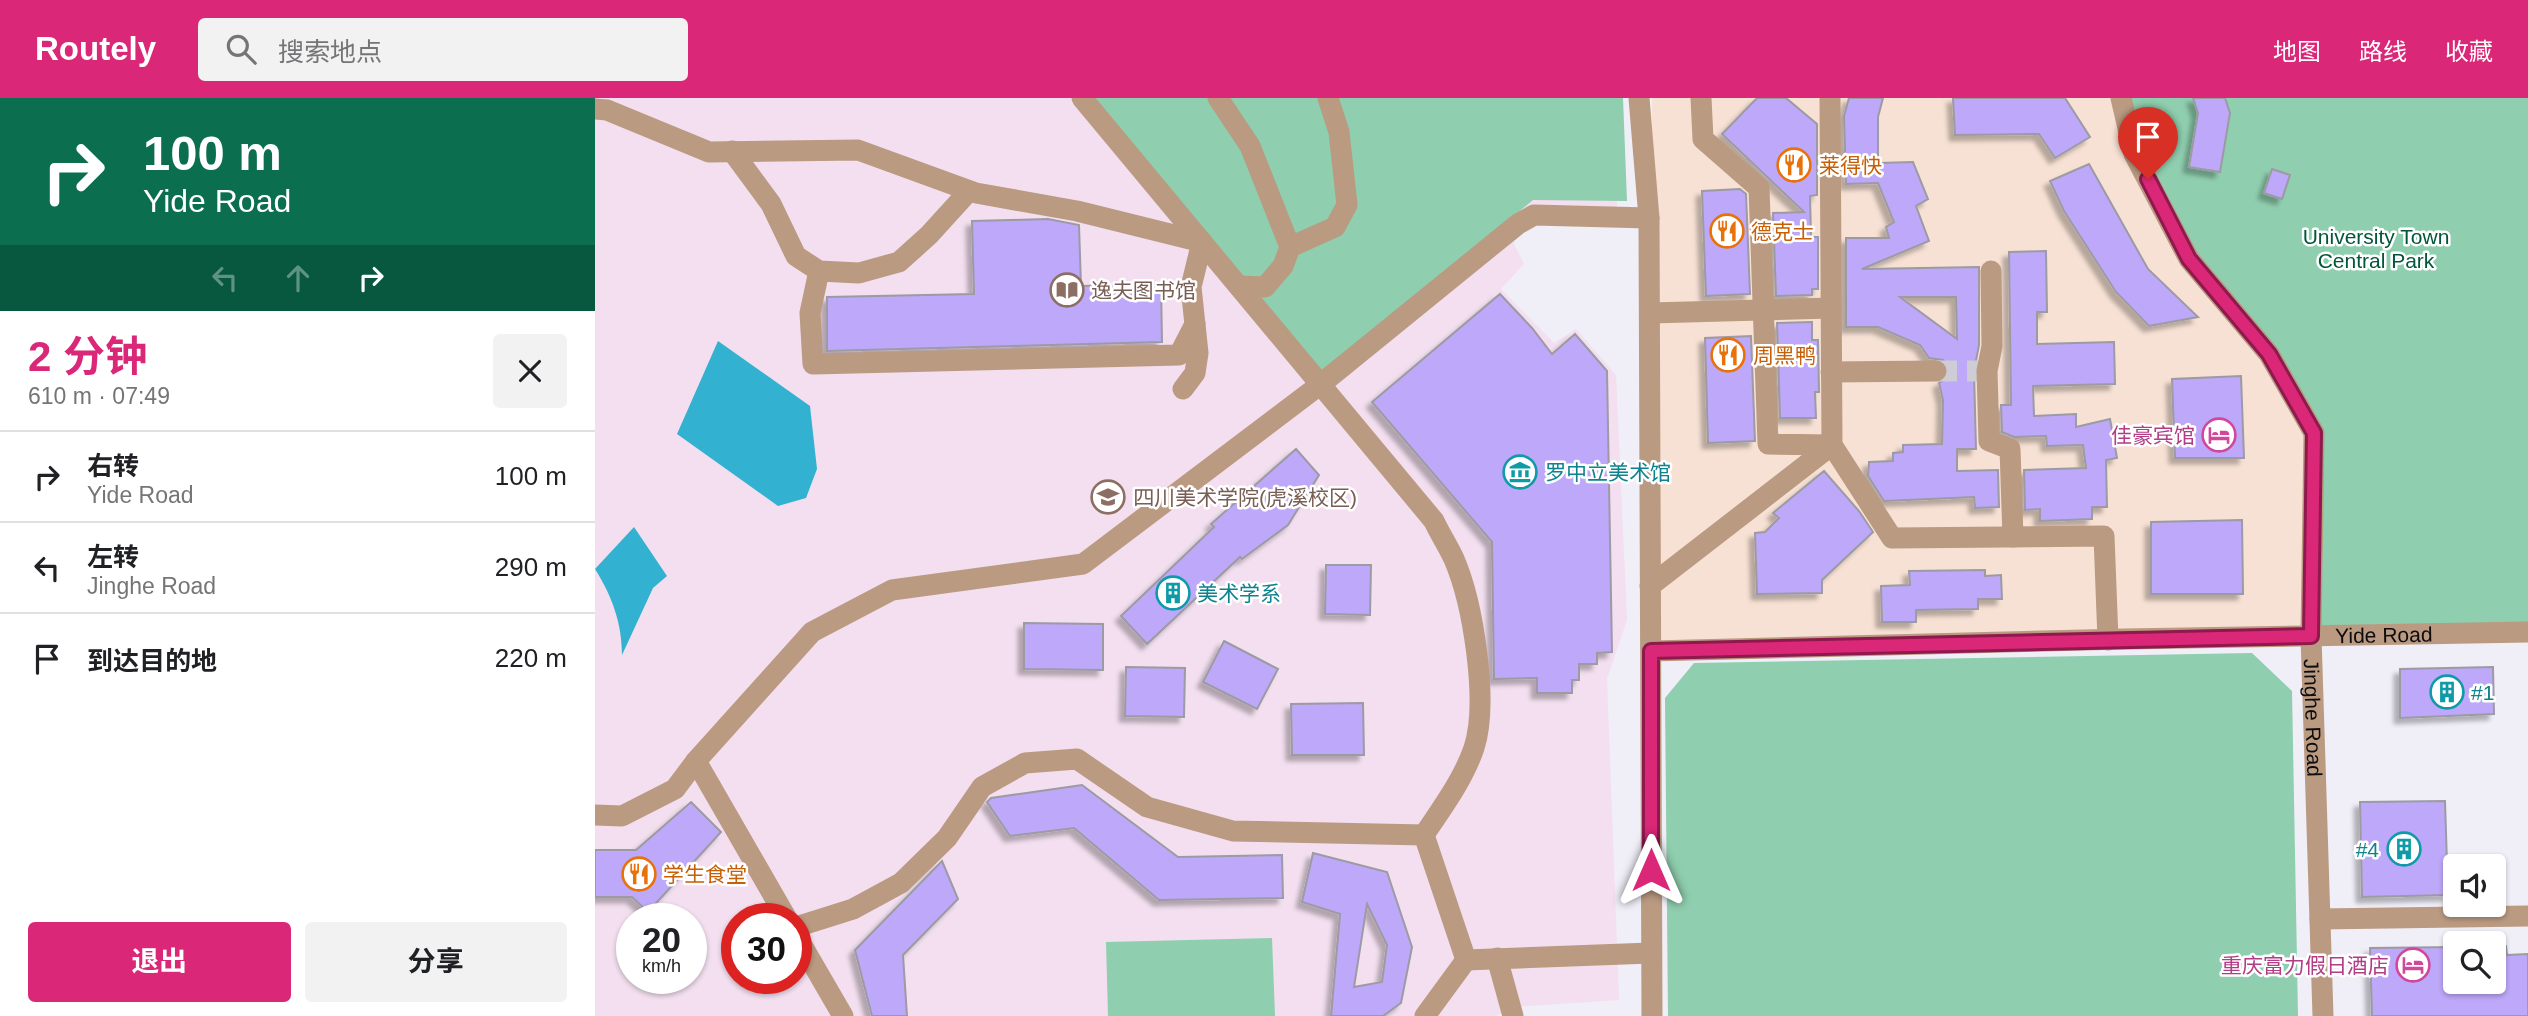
<!DOCTYPE html>
<html lang="zh">
<head>
<meta charset="utf-8">
<style>
	body { margin:0; font-family:Arial,"Noto Sans SC",sans-serif; background:#f2f2f2; color:#202124; height:100vh; display:flex; flex-direction:column; font-size:26px; white-space:nowrap }
	* { box-sizing:border-box; margin:0 }
	p { font-size:23px; color:#757577 }
	.icon { flex:none; width:38px; height:38px; fill:none; stroke:currentColor; stroke-width:2; stroke-linecap:round; stroke-linejoin:round }
	.map { position:relative; flex:1; overflow:hidden }
	.details { display:flex; flex-direction:column; background:#fff; width:595px }
	.details>* { flex:none }
	.guide { background:#0b6e4f; color:#fff; overflow:hidden }
	.fabs { position:absolute; left:1848px; top:756px; display:grid; gap:14px }
	.fabs a { display:grid; place-items:center; width:63px; height:63px; border-radius:7px; background:#fff; box-shadow:0 2px 5px #0004; font-size:35px }
	.speed { position:absolute; left:21px; top:805px; display:flex; gap:14px; font-size:35px; font-weight:700; text-align:center }
	.speed>* { display:grid; place-content:center; width:91px; height:91px; border-radius:50%; background:#fff; box-shadow:0 2px 5px #0004; line-height:1 }
	.speed small { font-size:18px; font-weight:400 }
	.speed .limit { border:10px solid #d22; background:#fff; color:#111 }
	.pin { position:absolute; display:grid; place-items:center; width:60px; height:60px; color:#fff; margin:-72px -30px; border-radius:50% 50% 50% 0; rotate:-45deg; box-shadow:0 0 7px #0007 }
	.pin .icon { rotate:45deg }
	.me { position:absolute; width:77px; margin:-38px; rotate:0deg; stroke-linejoin:round; filter:drop-shadow(0 0 5px #0008) }
	.turn { display:flex; align-items:center; gap:24px; height:147px; padding:0 28px; font-size:32px }
	.turn .icon { width:91px; height:91px; stroke-width:2.5 }
	.turn b { display:block; font-size:49px; line-height:60px }
	.lanes { display:flex; align-items:center; height:66px; padding:0 28px; background:#0003; justify-content:center; gap:35px; direction:ltr }
	.lanes .off { opacity:.35 }
	.round { display:grid; place-items:center; flex:none; width:74px; height:74px; border-radius:7px; background:#f2f2f2 }
	.summary { display:flex; align-items:center; justify-content:space-between; height:119px; padding:0 28px }
	h1 { font-size:42px; font-weight:700; line-height:52px; color:#db2777 }
	.button { display:flex; gap:14px; margin-top:auto; padding:14px 28px }
	.button a { flex:1; height:80px; border-radius:7px; background:#db2777; color:#fff; font-size:28px; font-weight:700; line-height:80px; text-align:center }
	.button a+a { background:#f2f2f2; color:#202124 }
	ul { padding:0; list-style:none }
	li { display:flex; align-items:center; gap:21px; height:91px; padding:0 28px; border-top:2px solid #e0e0e0 }
	li div { flex:1 }
	li b { display:block; font-size:26px }
	li em { font-style:normal }
	header { display:flex; align-items:center; gap:42px; box-sizing:border-box; height:98px; padding:0 35px; background:#db2777; color:#fff }
	header strong { font-size:33px }
	nav { display:flex; gap:38px; margin-inline-start:auto; font-size:24px }
	.search { width:490px; height:63px; background:#f2f2f2; display:flex; align-items:center; gap:18px; box-sizing:border-box; padding:0 24px; border-radius:7px; color:#757577; font-size:26px }
	main { display:flex; flex:1; min-height:0 }
	.map>svg:first-child { display:block }
	.commercial { fill:#f7e1d4 }
	.education { fill:#f3dfef; fill-rule:evenodd }
	.green { fill:#8fceae }
	.water { fill:#33b1d1 }
	.building { fill:#bda8f9; stroke:#9c9aa3; stroke-width:2; fill-rule:evenodd; filter:url(#shadow) }
	.lines { fill:none; stroke-linecap:round; stroke-linejoin:round }
	.minor-tunnel { stroke:#ceccd4; stroke-width:21; stroke-dasharray:21 10; stroke-linecap:butt }
	.minor { stroke:#ba9a81; stroke-width:21 }
	.route-casing { stroke:#8e194d; stroke-width:18 }
	.route { stroke:#db2777; stroke-width:12 }
	.labels { text-anchor:middle; dominant-baseline:central; stroke-width:5; stroke-linejoin:round; paint-order:stroke }
	.food-label { font-size:21px; fill:#c56008; stroke:#fff; text-anchor:start }
	.park-label { font-size:21px; fill:#025639; stroke:#fff }
	.education-label { font-size:21px; fill:#785e54; stroke:#fff; text-anchor:start }
	.hotel-label { font-size:21px; fill:#b23c85; stroke:#fff; text-anchor:end }
	.culture-label { font-size:21px; fill:#0d838f; stroke:#fff; text-anchor:start }
	.street-label { font-size:21px; fill:#0d0c0f; stroke:#fff }
</style>
</head>
<body>
<header>
<strong>Routely</strong>
<div class="search"><svg class="icon" aria-label="search" viewBox="0 0 24 24"><circle cx="10" cy="10" r="6"/><path d="M15 15l6 6"/></svg>搜索地点</div>
<nav><a>地图</a><a>路线</a><a>收藏</a></nav>
</header>
<main>
<section class="details">
<div class="guide">
<div class="turn"><svg class="icon" aria-label="right" viewBox="0 0 24 24"><path d="M7 20v-9h11M14 6l5 5-5 5"/></svg><div><b>100 m</b>Yide Road</div></div>
<div class="lanes"><svg class="icon off" aria-label="left" viewBox="0 0 24 24"><path d="M17 20v-9H6M10 6l-5 5 5 5"/></svg><svg class="icon off" aria-label="ahead" viewBox="0 0 24 24"><path d="M12 20V5M6 11l6-6 6 6"/></svg><svg class="icon" aria-label="right" viewBox="0 0 24 24"><path d="M7 20v-9h11M14 6l5 5-5 5"/></svg></div>
</div>
<div class="summary"><div><h1>2 分钟</h1><p>610 m · 07:49</p></div><a class="round"><svg class="icon" aria-label="close" viewBox="0 0 24 24"><path d="M6 6l12 12M18 6L6 18"/></svg></a></div>
<ul>
<li><svg class="icon" aria-label="right" viewBox="0 0 24 24"><path d="M7 20v-9h11M14 6l5 5-5 5"/></svg><div><b>右转</b><p>Yide Road</p></div><em>100 m</em></li>
<li><svg class="icon" aria-label="left" viewBox="0 0 24 24"><path d="M17 20v-9H6M10 6l-5 5 5 5"/></svg><div><b>左转</b><p>Jinghe Road</p></div><em>290 m</em></li>
<li><svg class="icon" aria-label="arrive" viewBox="0 0 24 24"><path d="M6 21V4h12l-3 4 3 4H6"/></svg><div><b>到达目的地</b></div><em>220 m</em></li>
</ul>
<div class="button"><a>退出</a><a>分享</a></div>
</section>
<div class="map">
<svg width="1933" height="918" viewBox="0 0 1933 918">
	<defs>
		<filter id="shadow"><feDropShadow dx="-5.5" dy="5.5" stdDeviation="2" flood-color="#0004"/></filter>
	</defs>
	<rect width="100%" height="100%" fill="#f0eef7"/>
	<path class="commercial" d="M1057,0h469l193,335 -3,203 -659,15z"/>
	<path class="education" d="M0,0h1022v110l-99,16 -4,20 10,20 -23,25 53,54 22,-14 40,46 11,245 -20,59 12,321 -106,7 -17,9h-901zM37,821h59v59h-59zM142,821h59v59h-59z"/>
	<path class="green" d="M487,0h541l4,103 -94,-1 -208,174z
		M1526,0h407v531l-217,7 3,-203 -125,-174z
		M1657,555l40,38 6,325h-630l-3,-318 29,-35z
		M677,840l3,78h-167l-2,-74z"/>
	<path class="water" d="M123,243l92,65 7,63 -11,29 -28,8 -101,-72z
		M39,429l33,49 -14,12 -31,67c0,-32 -10,-59 -27,-86z"/>
	<path class="building" d="M1162,0h29l31,26v71l-7,1 1,41h7v52h-6v6l-36,1 -3,-83 31,-1 -82,-78z
		M1254,0h34l-5,19v46l35,-1 15,37 -12,7 13,35 -67,28 117,-2v78l-5,26 2,78h-19v22l41,-1 1,37 -24,1 -1,-11 -90,4 -16,-25 1,-14 24,-1v-8l10,-1v-7l39,-1 1,-44 -4,-17 8,-5 2,-8 -6,-10 -14,-2 -9,-13 -42,-18h-32v-89h43l-3,-11 8,-5 -16,-39 -32,1 -2,-68zM1305,199h56l1,42z
		M1358,0h112l25,39 -35,21 -16,-24 -84,1z
		M1598,0h32l5,15 -10,59 -31,-5 9,-54z
		M1494,66l59,105 50,48 -49,9 -33,-34 -52,-81 -14,-30z
		M1677,71l18,6 -8,24 -18,-6z
		M1145,91l6,5 4,100 -44,2 -4,-105z
		M453,121l31,6 2,61 80,-2 1,58 -335,9v-54l147,-3 -2,-73z
		M1451,153l1,61h-10v32l77,-2 1,42 -82,2 1,30 42,-2v13l34,-8 7,39 -11,2 1,47h-15v12l-52,2v-12l-15,1 -1,-40 62,-2 -3,-23 -36,1 -1,-10 -32,1 -12,-5 -1,-27h10l-2,-153z
		M905,196l32,34 20,26 23,-20 32,37 5,281 -15,1v11h-18v16h-7v13h-35v-15l-43,1 -2,-137 -120,-140z
		M1217,224v18h6l1,52h-4l1,26h-36l-3,-95z
		M1156,238l4,105 -47,2 -3,-105z
		M1646,278l3,82h-69l-3,-79z
		M701,351l23,26 -31,50 -46,34 -2,-2 -93,87 -26,-28 93,-89 -3,-3z
		M1229,373l35,40 14,21 -51,48v13l-65,1 -2,-61 10,-1 14,-14 -6,-5z
		M1647,422l1,74h-92v-72z
		M731,467h45l-1,50 -45,-1z
		M1390,472v6l16,-1 1,24h-24v10l-62,1v12h-34l-1,-36 29,-1 -1,-14z
		M429,525l79,1v46l-79,-1z
		M629,543l54,28 -21,40 -54,-27z
		M531,569l59,1 -1,49 -59,-1z
		M1898,569l1,47 -94,4v-49z
		M768,605l1,52h-72l-1,-51z
		M487,687l96,72 104,-2 1,43 -124,2 -85,-72 -64,8 -23,-34 4,-4z
		M1850,703l3,94 -86,2 -2,-95z
		M96,704l30,30 -73,80 -16,-15h-37v-47h41z
		M718,755l74,19 25,75 -11,56 -18,13h-52l9,-102 -38,-12zM772,806l20,41 -5,37 -28,5z
		M347,763l16,38 -55,56 4,61h-35l-17,-66z
		M1899,848h12l1,9 21,-1v62h-156l-2,-68 85,-1v35h39z"/>
	<g class="lines">
		<path class="minor-tunnel" d="M1341,273h43"/>
		<g class="minor">
			<path d="M487,0l352,423c6,13 14,25 20,38 19,44 35,143 20,189 -11,32 -32,60 -50,87l42,125 185,-7"/>
			<path d="M623,0l32,48 40,101"/>
			<path d="M1044,0l10,120 3,798"/>
			<path d="M1106,0l2,41 56,49 9,256 64,1 60,93 212,-2 4,104"/>
			<path id="s1" d="M1526,0l13,56 55,105 80,95 45,79 -3,203 12,380"/>
			<path d="M0,11l12,1 102,42 149,-2 118,43 101,18 125,31 -11,45 7,66 -3,20 -12,16"/>
			<path d="M137,53l39,53 25,52 23,15 40,2 40,-11 30,-27 40,-44"/>
			<path d="M224,173l-9,42 3,51 366,-9 16,-31"/>
			<path d="M1396,173l1,75 -5,25 2,70 21,8 3,88"/>
			<path d="M644,188l26,1 18,-21 7,-19 45,-20 12,-22 -8,-73 -11,-34"/>
			<path d="M1055,215l181,-5"/>
			<path d="M1236,274l105,-1"/>
			<path d="M1055,488l182,-141 -2,-347"/>
			<path id="s2" d="M1057,553l473,-12 403,-7"/>
			<path d="M101,663l91,158"/>
			<path d="M0,717l27,1 53,-27 21,-28 116,-129 80,-42 191,-26 238,-180 197,-160 16,-9 115,3"/>
			<path d="M1725,821l208,-3"/>
			<path d="M201,829l57,-18 48,-26 46,-45 35,-51 43,-24 52,-4 70,48 86,24 191,4"/>
			<path d="M201,837l47,81"/>
			<path d="M902,860l16,58"/>
			<path d="M830,918l41,-56"/>
		</g>
	</g>
	<g class="lines">
		<defs>
			<path id="route" d="M1056,772v-219l660,-15 3,-203 -45,-79 -80,-95 -41,-80"/>
		</defs>
		<use href="#route" class="route-casing"/>
		<use href="#route" class="route"/>
	</g>
	<defs>
		<symbol id="restaurant-ring" viewBox="-11 -11 22 22"><circle r="9.5" fill="#fff" stroke="#e8710a" stroke-width="1.5"/><path d="M-5-6h1v4h1v-4h1v4h1v-4h1v5L-1.5 .5V6h-2V.5L-5-1ZM5-6V6H3V1.5H1.5Q1.5-4 5-6Z" fill="#e8710a"/></symbol>
		<symbol id="library-ring" viewBox="-11 -11 22 22"><circle r="9.5" fill="#fff" stroke="#8d6e63" stroke-width="1.5"/><path d="M-6-4Q-3-5.5-.7-3.5V5Q-3 3-6 4ZM6-4Q3-5.5 .7-3.5V5Q3 3 6 4Z" fill="#8d6e63"/></symbol>
		<symbol id="hotel-ring" viewBox="-11 -11 22 22"><circle r="9.5" fill="#fff" stroke="#d1479c" stroke-width="1.5"/><path d="M-6-4.5h1.5V1H6V5H4.5V3h-9V5H-6ZM-4 0a1.8 1.8 0 1 1 3.6 0ZM.5 0V-2.5h3Q6-2.5 6 0Z" fill="#d1479c"/></symbol>
		<symbol id="museum-ring" viewBox="-11 -11 22 22"><circle r="9.5" fill="#fff" stroke="#0f9aa8" stroke-width="1.5"/><path d="M0-6L6-3V-2H-6V-3ZM-5-1h2V3h-2ZM-1-1h2V3h-2ZM3-1h2V3H3ZM-6 4H6V6H-6Z" fill="#0f9aa8"/></symbol>
		<symbol id="university-ring" viewBox="-11 -11 22 22"><circle r="9.5" fill="#fff" stroke="#8d6e63" stroke-width="1.5"/><path d="M0-5L7-2L0 1L-7-2ZM-4 1L0 2.5L4 1V4Q0 6-4 4Z" fill="#8d6e63"/></symbol>
		<symbol id="building-ring" viewBox="-11 -11 22 22"><circle r="9.5" fill="#fff" stroke="#0f9aa8" stroke-width="1.5"/><path d="M-4-6H4V6H1V3H-1V6H-4ZM-2.5-4.3h1.7v1.8h-1.7ZM.8-4.3h1.7v1.8H.8ZM-2.5-1h1.7V.8h-1.7ZM.8-1h1.7V.8H.8Z" fill="#0f9aa8"/></symbol>
	</defs>
	<g fill-rule="evenodd">
		<use href="#restaurant-ring" x="1180" y="48" width="38" height="38"/>
		<use href="#restaurant-ring" x="1113" y="114" width="38" height="38"/>
		<use href="#library-ring" x="453" y="173" width="38" height="38"/>
		<use href="#restaurant-ring" x="1114" y="238" width="38" height="38"/>
		<use href="#hotel-ring" x="1605" y="318" width="38" height="38"/>
		<use href="#museum-ring" x="906" y="355" width="38" height="38"/>
		<use href="#university-ring" x="494" y="380" width="38" height="38"/>
		<use href="#building-ring" x="559" y="476" width="38" height="38"/>
		<use href="#building-ring" x="1833" y="575" width="38" height="38"/>
		<use href="#building-ring" x="1790" y="732" width="38" height="38"/>
		<use href="#restaurant-ring" x="25" y="757" width="38" height="38"/>
		<use href="#hotel-ring" x="1799" y="848" width="38" height="38"/>
	</g>
	<g class="labels">
		<g class="food-label">
			<text x="1224" y="67">莱得快</text>
			<text x="1156" y="133">德克士</text>
			<text x="1158" y="257">周黑鸭</text>
			<text x="68" y="776">学生食堂</text>
		</g>
		<g class="park-label">
			<text x="1781" y="138">University Town<tspan x="1781" dy="24">Central Park</tspan></text>
		</g>
		<g class="education-label">
			<text x="496" y="192">逸夫图书馆</text>
			<text x="538" y="399">四川美术学院(虎溪校区)</text>
		</g>
		<g class="hotel-label">
			<text x="1600" y="337">佳豪宾馆</text>
			<text x="1794" y="867">重庆富力假日酒店</text>
		</g>
		<g class="culture-label">
			<text x="950" y="374">罗中立美术馆</text>
			<text x="602" y="495">美术学系</text>
			<text x="1876" y="594">#1</text>
			<text x="1784" y="751" text-anchor="end">#4</text>
		</g>
		<g class="street-label">
			<text stroke="none"><textPath href="#s2" startOffset="732">Yide Road</textPath></text>
			<text stroke="none"><textPath href="#s1" startOffset="676">Jinghe Road</textPath></text>
		</g>
	</g>
</svg>
<div class="fabs">
<a><svg class="icon" aria-label="sound" viewBox="0 0 24 24"><path d="M4 9h4l5-4v14l-5-4H4zM17 9q2 3 0 6"/></svg></a>
<a><svg class="icon" aria-label="search" viewBox="0 0 24 24"><circle cx="10" cy="10" r="6"/><path d="M15 15l6 6"/></svg></a>
</div>
<div class="speed"><div>20<small>km/h</small></div><div class="limit">30</div></div>
<div class="pin" style="left:1553px;top:81px;background:#d93025"><svg class="icon" aria-label="arrive" viewBox="0 0 24 24"><path d="M6 21V4h12l-3 4 3 4H6"/></svg></div>
<svg class="me" style="left:1056px;top:772px" viewBox="-20 -20 40 40"><path d="M0-17L14 15 0 8-14 15z" fill="#db2777" stroke="#fff" stroke-width="4"/></svg>
</div>
</main>
</body>
</html>
